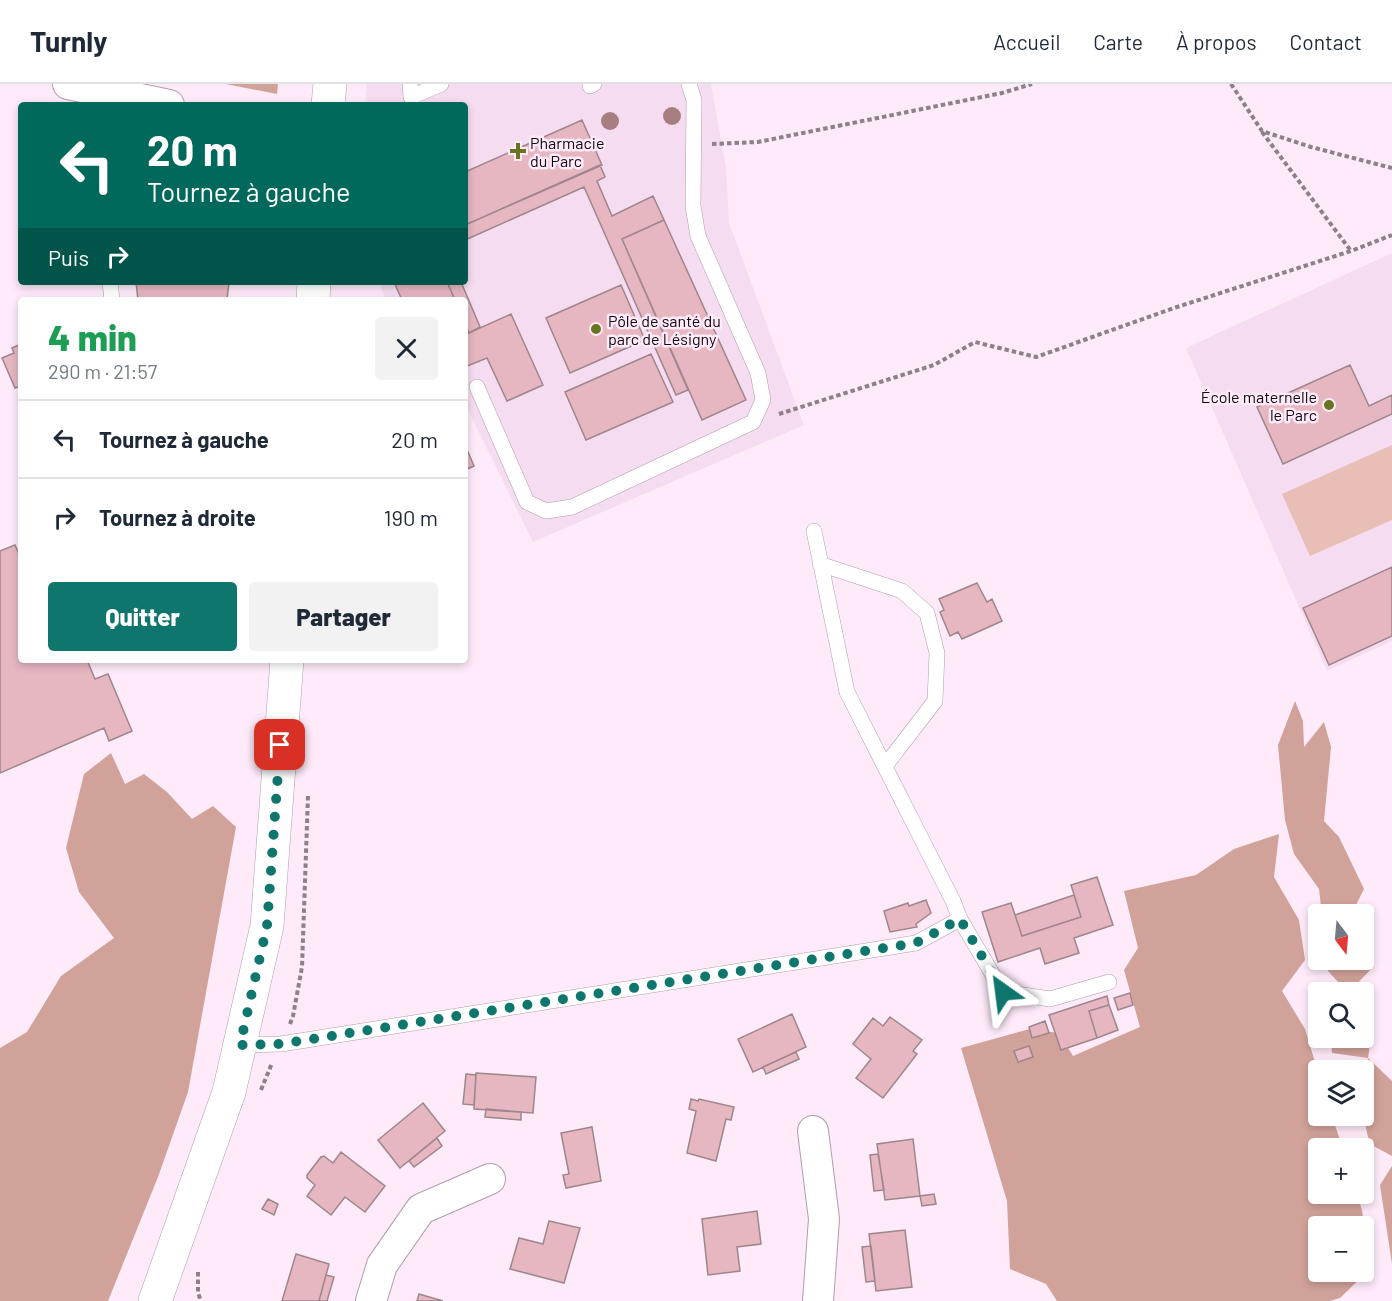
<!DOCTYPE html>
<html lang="fr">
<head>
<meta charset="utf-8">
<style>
	body { margin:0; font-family:Barlow,sans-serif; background:#f2f2f3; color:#1f2937; height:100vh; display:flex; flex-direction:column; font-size:22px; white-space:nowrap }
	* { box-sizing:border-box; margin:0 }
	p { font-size:20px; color:#747a83 }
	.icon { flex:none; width:33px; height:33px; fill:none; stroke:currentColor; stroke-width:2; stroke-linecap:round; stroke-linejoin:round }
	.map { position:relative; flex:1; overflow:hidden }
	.details { position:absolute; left:18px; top:213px; width:450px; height:366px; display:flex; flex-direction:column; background:#fff; border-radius:6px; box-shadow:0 3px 9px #0003 }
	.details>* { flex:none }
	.guide { position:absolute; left:18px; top:18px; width:450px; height:183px; border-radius:6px; box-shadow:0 3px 9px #0003; background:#00695c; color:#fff; overflow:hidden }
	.needle { width:39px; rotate:164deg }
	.fabs { position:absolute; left:1308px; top:820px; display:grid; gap:12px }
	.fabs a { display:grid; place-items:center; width:66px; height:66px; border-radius:6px; background:#fff; box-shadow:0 3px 9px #0003; font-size:30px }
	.pin { position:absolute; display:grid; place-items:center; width:51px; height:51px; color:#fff; margin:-26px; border-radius:12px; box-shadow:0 3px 9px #0006 }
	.me { position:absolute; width:66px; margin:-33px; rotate:329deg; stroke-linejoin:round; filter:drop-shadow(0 0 4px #0008) }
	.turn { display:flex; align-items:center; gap:21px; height:126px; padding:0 30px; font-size:27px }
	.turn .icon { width:78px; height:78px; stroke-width:2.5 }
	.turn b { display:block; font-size:42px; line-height:51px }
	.then { display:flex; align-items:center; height:57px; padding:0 30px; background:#0003; gap:12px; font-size:22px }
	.round { display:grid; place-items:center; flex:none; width:63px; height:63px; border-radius:6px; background:#f2f2f3 }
	.summary { display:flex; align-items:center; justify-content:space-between; height:102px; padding:0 30px }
	h1 { font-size:36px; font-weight:800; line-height:45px; color:#1e9e55 }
	.action { display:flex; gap:12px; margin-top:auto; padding:12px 30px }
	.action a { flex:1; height:69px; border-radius:6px; background:#0f766e; color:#fff; font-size:24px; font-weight:800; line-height:69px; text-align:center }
	.action a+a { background:#f2f2f3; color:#1f2937 }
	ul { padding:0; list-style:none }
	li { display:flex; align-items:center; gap:18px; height:78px; padding:0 30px; border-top:2px solid #e0e1e3 }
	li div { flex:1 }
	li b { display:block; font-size:22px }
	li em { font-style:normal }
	header { display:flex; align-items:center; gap:36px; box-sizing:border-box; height:84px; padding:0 30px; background:#fff; border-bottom:2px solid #e0e1e3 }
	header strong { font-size:28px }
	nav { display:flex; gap:33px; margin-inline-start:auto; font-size:21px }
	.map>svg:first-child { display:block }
	.built { fill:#f6dcf0 }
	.green { fill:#e8beb6 }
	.forest { fill:#d1a299; fill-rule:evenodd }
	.building { fill:#e6b6c1; stroke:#9e868b; stroke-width:1.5 }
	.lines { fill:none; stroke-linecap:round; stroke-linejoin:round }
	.service-casing { stroke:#b09eac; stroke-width:16 }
	.minor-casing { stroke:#b09eac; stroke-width:32 }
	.tertiary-casing { stroke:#b09eac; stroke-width:34 }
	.path { stroke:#8d808a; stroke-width:4; stroke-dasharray:4.5 3; stroke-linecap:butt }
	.service { stroke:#fff; stroke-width:15 }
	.minor { stroke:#fff; stroke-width:30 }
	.tertiary { stroke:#fff; stroke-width:33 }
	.tree { fill:#a87f81 }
	.route { stroke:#0f766e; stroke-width:10; stroke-dasharray:0 18 }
	.poi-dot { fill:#68741f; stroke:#feeaf9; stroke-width:2 }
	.labels { text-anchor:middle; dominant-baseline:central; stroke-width:5; stroke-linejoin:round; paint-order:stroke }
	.poi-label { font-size:16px; fill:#0f090e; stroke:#feeaf9; text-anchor:start }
</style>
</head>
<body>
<header>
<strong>Turnly</strong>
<nav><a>Accueil</a><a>Carte</a><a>À propos</a><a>Contact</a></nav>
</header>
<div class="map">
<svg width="1392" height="1217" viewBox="0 0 1392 1217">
	<rect width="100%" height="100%" fill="#feeaf9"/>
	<path class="built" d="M367,0h344l15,84 3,55 75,202 -271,117 -68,-138v-104h-79l-7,-18h86v-177h-100z
		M1392,169v388l-65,30 -141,-323z"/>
	<path class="green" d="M1392,361v75l-82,36 -28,-62z"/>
	<path class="forest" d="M226,0h52l-1,10z
		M1295,617l8,20 1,26 20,-25 7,25 -7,74 15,16 25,52 -13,26h-29l-3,-26 -25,-35 -9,-34 -7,-75z
		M111,669l14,31 19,-10 23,18 25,27 21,-13 23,21 -48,265 -30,85 -50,124h-108v-253l27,-16 34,-56 53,-38 -35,-46 -13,-44 18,-74z
		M1279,750l-5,43 25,43 6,40 -23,31 23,38 13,43v44h14l11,33h-25v45h39l5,16 7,60 -29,28 -10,3h-273l-11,-17 -36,-15 -3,-68 -46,-153 69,-19 29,4 14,23 67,-29 -16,-57 14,-22 -14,-57 72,-16 38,-26zM1318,1143h46v45h-46z
		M1364,857l8,27 -24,25 -20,-22 -1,-11h37z
		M1364,923l10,10 -6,41 24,23v75l-22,-12c-9,-31 -9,-54 -2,-86l-36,-5 -1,-15h33z
		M1392,1082v98l-12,-79z"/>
	<path class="building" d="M582,36l20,45 -137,60v-53z
		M600,81l5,12 -8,4 15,35 41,-20 11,24 -42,19 66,151 -12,5 -92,-208 -119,53v-15z
		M664,136l82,180 -44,20 -80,-181z
		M136,198h93l-2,18h-89z
		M394,198h53l8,18h-53z
		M447,198h14l19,45 -11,6 -4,-10v-23h-10z
		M621,201l24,55 -75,33 -24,-55z
		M511,230l32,71 -36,16 -20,-43 -22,9v-44l4,10z
		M21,260v42l-6,2 -13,-30 12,-5 -2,-5z
		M651,270l22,48 -87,38 -21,-48z
		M1350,281l19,41 23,-11v19l-109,50 -26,-57z
		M465,361l9,21 -9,4z
		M15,461l6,13v102h66l8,19 13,-5 24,57 -23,10 -5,-13 -104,45v-222z
		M1392,483v69l-63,29 -26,-57z
		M977,499l10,19 5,-3 10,22 -40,18 -4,-7 -8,4 -10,-24 4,-2 -5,-11z
		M1097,793l16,48 -39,13 5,15 -34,11 -5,-16 -42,14 -16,-50 29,-9 11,33 59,-19 -10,-32z
		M1074,811l7,22 -59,19 -7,-21z
		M926,816l5,13 -15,11 1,3 -27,5 -6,-21 24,-8 1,3z
		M1130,909l3,12 -15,5 -4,-12z
		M1107,912l2,9 -20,6 8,27 -36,12 -12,-35z
		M1109,921l9,25 -21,8 -8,-27z
		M792,930l14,33 -53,25 -15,-33z
		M890,933l32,23 -9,11 4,3 -34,44 -27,-20 15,-19 -18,-15 20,-26 10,8z
		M1045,937l4,12 -17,5 -3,-11z
		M1029,962l4,11 -15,5 -4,-11z
		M796,968l3,7 -33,15 -3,-7z
		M476,989l60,4 -3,36 -59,-4z
		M466,990l10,1 -2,30 -11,-1z
		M691,1015l7,2 1,-2 35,8 -3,13 -5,-1 -10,42 -29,-8 9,-42 -7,-2z
		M423,1019l22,28 -45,37 -22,-28z
		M486,1025l35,3v8l-36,-3z
		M592,1043l9,54 -35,7 -3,-13 6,-1 -8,-41z
		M437,1054l5,8 -28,21 -5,-6z
		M913,1055l7,57 -35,4 -8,-56z
		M341,1068l44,34 -20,26 -20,-15 -14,18 -24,-19 8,-11 -8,-7v-3l14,-18 3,-1 9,7z
		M878,1070l6,36 -10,1 -4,-36z
		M934,1110l2,10 -14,2 -2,-10z
		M268,1115l10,5 -4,11 -12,-6z
		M757,1127l4,33 -24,3 3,24 -32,4 -6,-56z
		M549,1137l31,7 -16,55 -54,-14 9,-31 24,6z
		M905,1146l7,57 -36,4 -7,-57z
		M871,1162l4,35 -9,1 -4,-35z
		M296,1170l33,10 -10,37h-37z
		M326,1191l8,2 -7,24h-8z
		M419,1210l24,7h-26z"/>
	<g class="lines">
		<defs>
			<path id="service" d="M410,0l1,13 30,-13
				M590,2l4,-2
				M110,198l2,18
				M477,303l50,115 19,9 26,-4 181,-85 10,-22 -5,-27 -60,-137 -5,-30 1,-106 -5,-16
				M820,480l82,27 25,22 10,40 -2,48 -50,65
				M960,835l43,73 47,7 59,-17
				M241,961l40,-1 635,-101 44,-24 -7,-18 -106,-209 -33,-161"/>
			<path id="minor" d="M68,0l101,21
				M813,1047l11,88 -6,82
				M371,1217l11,-36 39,-56 69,-30"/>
			<path id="tertiary" d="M328,21l2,-21
				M313,216l1,-18
				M155,1217l74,-209 38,-166 20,-266"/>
		</defs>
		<use href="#service" class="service-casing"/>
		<use href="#minor" class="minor-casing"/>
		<use href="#tertiary" class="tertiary-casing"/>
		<path class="path" d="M1231,0l31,47 49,16 81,21
			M1262,48l89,119
			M712,60l46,-2 244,-49 30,-9
			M779,330l155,-49 41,-23 61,15 141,-50 174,-56 41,-16
			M290,940l3,-8 9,-49 6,-171
			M261,1006l11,-27
			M198,1188v21l3,8"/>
		<use href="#service" class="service"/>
		<use href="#minor" class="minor"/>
		<use href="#tertiary" class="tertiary"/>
	</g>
	<g class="tree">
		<circle cx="672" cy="32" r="9"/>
		<circle cx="610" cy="37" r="9"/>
	</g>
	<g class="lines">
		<path class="route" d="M280,661l-13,181 -27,119 41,-1 635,-101 44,-24 43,73"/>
	</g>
	<g class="poi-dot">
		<path d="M515 58h6v6h6v6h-6v6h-6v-6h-6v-6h6z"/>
		<circle cx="596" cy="245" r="6"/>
		<circle cx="1329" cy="321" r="6"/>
	</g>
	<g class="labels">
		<g class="poi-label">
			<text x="530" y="58">Pharmacie<tspan x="530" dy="18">du Parc</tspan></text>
			<text x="608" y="236">Pôle de santé du<tspan x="608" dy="18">parc de Lésigny</tspan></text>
			<text x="1317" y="312" text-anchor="end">École maternelle<tspan x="1317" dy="18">le Parc</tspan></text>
		</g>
	</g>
</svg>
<div class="fabs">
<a><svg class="needle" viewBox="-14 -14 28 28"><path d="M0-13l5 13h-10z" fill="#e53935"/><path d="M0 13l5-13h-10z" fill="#747a83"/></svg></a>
<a><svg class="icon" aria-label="search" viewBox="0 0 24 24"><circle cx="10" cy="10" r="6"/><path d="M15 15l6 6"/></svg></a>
<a><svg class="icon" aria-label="layers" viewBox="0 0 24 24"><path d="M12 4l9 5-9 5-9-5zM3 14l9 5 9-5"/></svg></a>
<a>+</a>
<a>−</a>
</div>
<div class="pin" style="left:280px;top:661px;background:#d93025"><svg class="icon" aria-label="arrive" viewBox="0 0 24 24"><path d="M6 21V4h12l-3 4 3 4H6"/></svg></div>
<svg class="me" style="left:1003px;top:908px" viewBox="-20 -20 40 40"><path d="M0-17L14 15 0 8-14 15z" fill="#0f766e" stroke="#fff" stroke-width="4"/></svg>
<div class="guide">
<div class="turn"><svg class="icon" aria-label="left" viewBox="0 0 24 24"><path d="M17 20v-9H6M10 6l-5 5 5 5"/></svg><div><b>20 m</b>Tournez à gauche</div></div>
<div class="then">Puis<svg class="icon" aria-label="right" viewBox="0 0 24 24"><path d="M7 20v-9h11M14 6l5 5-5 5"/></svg></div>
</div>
<section class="details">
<div class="summary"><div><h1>4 min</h1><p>290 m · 21:57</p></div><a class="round"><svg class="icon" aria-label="close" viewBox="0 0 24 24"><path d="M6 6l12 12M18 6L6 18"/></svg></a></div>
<ul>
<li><svg class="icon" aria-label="left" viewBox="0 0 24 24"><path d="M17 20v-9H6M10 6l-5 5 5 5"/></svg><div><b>Tournez à gauche</b></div><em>20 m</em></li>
<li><svg class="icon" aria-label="right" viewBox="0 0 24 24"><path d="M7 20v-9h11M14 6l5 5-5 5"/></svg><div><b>Tournez à droite</b></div><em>190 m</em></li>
</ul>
<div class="action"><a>Quitter</a><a>Partager</a></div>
</section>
</div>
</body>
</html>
